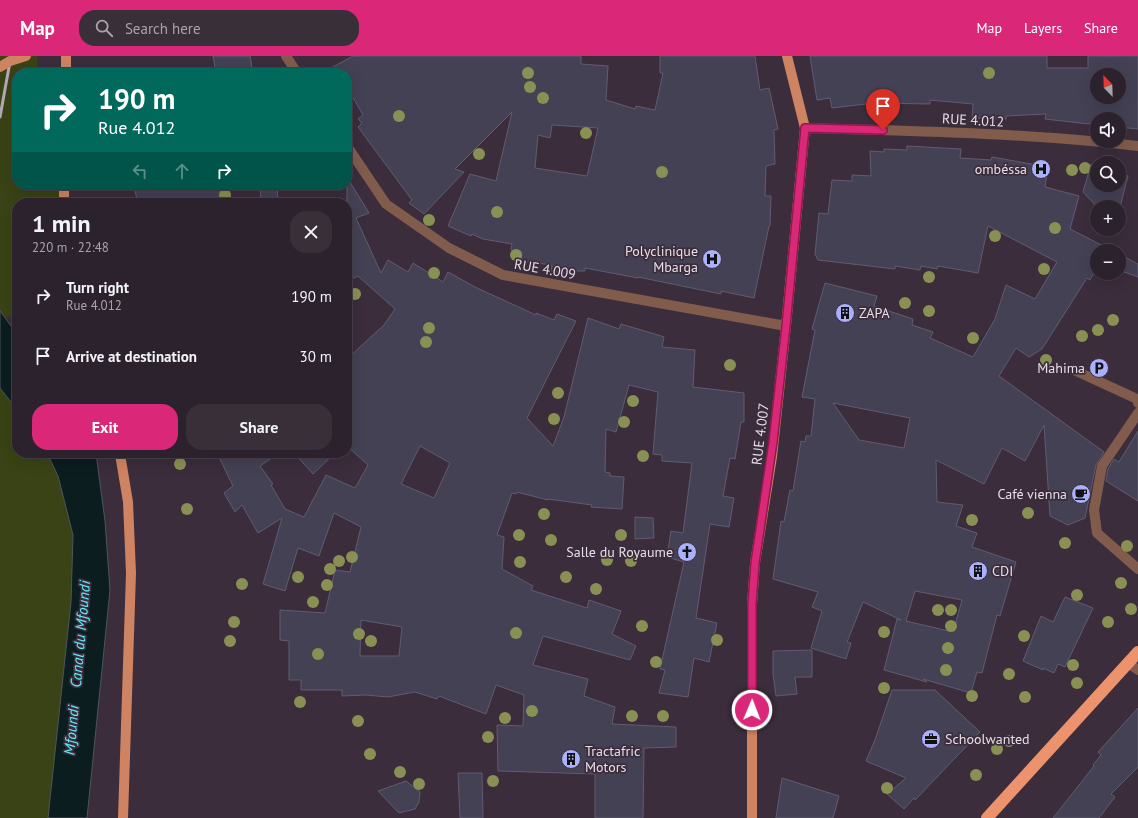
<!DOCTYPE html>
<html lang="en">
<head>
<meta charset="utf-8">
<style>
	body { margin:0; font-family:"PT Sans",sans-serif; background:#382f39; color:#f1f3f6; height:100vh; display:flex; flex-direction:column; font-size:15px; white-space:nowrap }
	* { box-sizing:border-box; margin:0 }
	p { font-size:13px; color:#a6a4aa }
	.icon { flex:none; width:22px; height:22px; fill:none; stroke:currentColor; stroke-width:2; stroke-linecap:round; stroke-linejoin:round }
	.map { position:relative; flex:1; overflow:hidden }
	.details { position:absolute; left:12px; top:142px; width:340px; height:260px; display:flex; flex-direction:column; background:#2c222d; border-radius:16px; box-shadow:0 4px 16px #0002,0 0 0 1px #483f49 }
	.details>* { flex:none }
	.guide { position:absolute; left:12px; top:12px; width:340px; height:122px; border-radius:16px; box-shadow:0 4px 16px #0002,0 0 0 1px #483f49; background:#00695c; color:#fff; overflow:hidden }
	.needle { width:26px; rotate:337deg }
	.controls { position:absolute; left:1090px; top:12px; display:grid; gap:8px }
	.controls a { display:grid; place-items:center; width:36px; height:36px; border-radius:50%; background:#2c222d; box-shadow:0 4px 16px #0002,0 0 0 1px #483f49; font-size:20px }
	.pin { position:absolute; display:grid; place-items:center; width:34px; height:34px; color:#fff; margin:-41px -17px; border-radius:50% 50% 50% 0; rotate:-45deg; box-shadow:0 0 4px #0007 }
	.pin .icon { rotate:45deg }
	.me { position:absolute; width:44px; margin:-22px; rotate:1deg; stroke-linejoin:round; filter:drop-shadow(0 0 3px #0008) }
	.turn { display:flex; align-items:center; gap:14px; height:84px; padding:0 20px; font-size:18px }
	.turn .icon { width:52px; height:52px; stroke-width:2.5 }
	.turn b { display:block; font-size:28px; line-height:34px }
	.lanes { display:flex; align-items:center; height:38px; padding:0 20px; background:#0003; justify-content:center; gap:20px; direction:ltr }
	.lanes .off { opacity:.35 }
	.round { display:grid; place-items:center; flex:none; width:42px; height:42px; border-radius:16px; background:#382f39 }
	.summary { display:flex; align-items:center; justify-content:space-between; height:68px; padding:0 20px }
	h1 { font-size:24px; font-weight:700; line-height:30px }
	.primary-button { display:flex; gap:8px; margin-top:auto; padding:8px 20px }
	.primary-button a { flex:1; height:46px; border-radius:16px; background:#db2777; color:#fff; font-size:16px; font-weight:700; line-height:46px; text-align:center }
	.primary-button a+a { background:#382f39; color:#f1f3f6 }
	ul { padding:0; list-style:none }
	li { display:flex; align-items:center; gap:12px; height:60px; padding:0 20px }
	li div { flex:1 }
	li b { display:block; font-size:15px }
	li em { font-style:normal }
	header { display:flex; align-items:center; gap:24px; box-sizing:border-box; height:56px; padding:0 20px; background:#db2777; color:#fff }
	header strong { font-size:19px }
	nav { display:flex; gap:22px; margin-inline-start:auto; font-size:14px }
	.search { width:280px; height:36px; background:#382f39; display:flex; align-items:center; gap:10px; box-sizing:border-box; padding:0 14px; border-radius:16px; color:#a6a4aa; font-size:15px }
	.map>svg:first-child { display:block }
	.green { fill:#3a4315 }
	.water { fill:#0b1d1f; stroke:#4d575b }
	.building { fill:#454155; stroke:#605c71; fill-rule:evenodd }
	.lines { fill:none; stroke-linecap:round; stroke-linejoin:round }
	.minor { stroke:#815c4d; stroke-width:10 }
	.major { stroke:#ce8363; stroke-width:10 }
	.highway { stroke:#ec926c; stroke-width:12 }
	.rail { stroke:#b4aab5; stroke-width:3 }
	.major-bridge { stroke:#ce8363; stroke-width:10 }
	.tree { fill:#889053 }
	.route-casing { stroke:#8e194d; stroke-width:10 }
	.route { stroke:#db2777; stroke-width:7 }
	.labels { text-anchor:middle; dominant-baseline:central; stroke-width:3.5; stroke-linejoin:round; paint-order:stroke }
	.street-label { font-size:14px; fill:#e6dde7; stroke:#3b2d3c }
	.poi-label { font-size:14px; fill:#e6dde7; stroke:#3b2d3c; text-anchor:end }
	.water-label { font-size:15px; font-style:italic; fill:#61edfb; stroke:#3b2d3c }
</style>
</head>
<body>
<header>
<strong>Map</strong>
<div class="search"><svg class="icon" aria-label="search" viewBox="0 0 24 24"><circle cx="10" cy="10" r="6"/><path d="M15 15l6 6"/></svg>Search here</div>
<nav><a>Map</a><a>Layers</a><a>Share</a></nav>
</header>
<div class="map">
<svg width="1138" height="762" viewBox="0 0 1138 762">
	<rect width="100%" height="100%" fill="#3b2d3c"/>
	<path class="green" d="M0,0h37v17h-20v112h50l1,18h-51v111l-13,4 -4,-7z
		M0,332l17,22v43h30l11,23 15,59 -2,67 -23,216h-48z"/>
	<path class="water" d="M0,255l17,23v76l-17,-22z
		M47,397h49l9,68 5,69 -23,228h-39l23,-216 2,-67 -15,-59z"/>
	<path class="building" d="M213,0h37l3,17h-37z
		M353,0h228v8l27,2 -2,34 29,9 1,-3 19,4 8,-37h-3v-17h95l5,34 9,-2 9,41 -4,1 1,34 -9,2 -1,30h6l-1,30h-1l-15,72 -33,-7v3l-83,-17v1l-53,-10v3h-18l-1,2 -15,-2 1,-6 -31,-4 1,-9 -11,-2 1,-6 -29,-5 -11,-5 -1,2 -23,-10 22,-52 26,7 16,-69 -57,57 9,3 -40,42 -15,-11 3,-3 -54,-73 4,-4 -4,-4 5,-4 -16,-28v-14h-25zM552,69l46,3 -11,48 -52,-8 3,-33 12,3z
		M810,0h237v12h41v-12h50v73l-19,-2v-8h-22v5l-8,-1v1l-44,-5 1,-5 -40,2v3l-34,-1 1,-14 -43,-4v4l-56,-1 -42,5 -2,-10 -13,2zM1097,19h22v22h-22z
		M907,90l54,3 -1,9 31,2 1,-3 56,10 -3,20 34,9 -9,33 43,22h-16v16l-7,13 -3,-2 -45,71 -13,8 -13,-9 -17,28 105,76 -8,13 -11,53 -17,7 -18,-9 -6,-91 -19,36 -23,-13 -18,36 -48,-24 1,42 26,3 -7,21 21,7 -5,14 44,15 -16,54 -3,-1 -15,58 -5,-1 -6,21 -48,-14 4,3 -43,-12 13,-51 4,1 -38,-18 -16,40 4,1 -5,16 -35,-11 11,-37 -10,-4 6,-15 -45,-13 8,-58 3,1 6,-32 3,1 8,-50 4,1 1,-6h5l4,-37 -13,-2 13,-67 -3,-1 13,-46 52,13 -3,10 39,13 -1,6 21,7 -3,6 43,19 22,-38 11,-34 29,14 22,-37 -69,-36 -10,47 -40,-7 -1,3 -16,-3 -1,4 -25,-4v3l-77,-9 -3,-6 4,-41 9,1 4,-34 20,1v-6l19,1 -1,-25 14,1v-3l23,1zM833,347l77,15 -6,30 -45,-8zM915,535l47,9 -9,32 -47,-11z
		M1091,108l6,2v19h22v-12l9,3 -9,35v-4h-22l-14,-15z
		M347,121l22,36 -13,5 25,55 7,-13 20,12 5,-9 30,19 5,-10 27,15 61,28v-2l18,7 3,-6 19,7 -49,97 26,28 11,-29 24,-99 31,11 2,-5 37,11 6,2 -2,10 33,3 -2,37 51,6v29h-3l-6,37 -5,-1 -7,38 11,2 -5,29 -19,-3 -14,94 21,5 -8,39 -15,-4 -6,39 -29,-4 6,-23 -5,-1 24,-107 -17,-5 4,-26 12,2 9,-70 -30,-2v-6l-9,-1 5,-62 -29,-7 -13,47 -10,-3 -1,43 5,1v3l14,1 -2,32 -31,-2 1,-2 -44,-6v1l-31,-8 -1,2 -4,-1 -15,42 7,2 -2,32 31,17 -2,4 56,18 2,-8 32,11 -9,23 24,12 -6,14 -87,-24 -10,29 55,14 -4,17 31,11 -3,17 64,3v20l-32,1 -1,70h-48v-44l-97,-3 -1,-46 26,1 1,-31 -28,-10 -10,29 -47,-18 -2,3 -22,-7 -27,5 -22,-2 -24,1v-6h-41v-10h-12v-39l-9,-1v-30l45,3 10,-43 15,2 11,-45 -27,-14 -15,43 -21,-8 -13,43 -22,-7 19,-66 -24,15 -16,-28 -7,7 -11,-19 9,-7 -16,-33h62l-19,13 13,18 -2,1 14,24 19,8 22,-42 29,13 13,-23 -21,-19v-87l37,-34 11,-16 -37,-33 -11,5zM420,390l30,17 -16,35 -33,-14zM361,564l41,7 -3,29h-39z
		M138,129h81l4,18h-85l-4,-16h4z
		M260,130h17l1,17h-17z
		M1119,198l19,10v13l-19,-7z
		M1138,375v70l-32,-20 2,-12 6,-10 5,3z
		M294,397h41l-22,21z
		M635,461l18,1 1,20 -19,1z
		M1065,541l28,11 -28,59 -7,-3 -4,9 -11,-5v2l-20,-9 18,-45 12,6z
		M812,594v27h-17l2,17 -21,2 -3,-22v-23z
		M892,634h43l45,42 -65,68 -1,-2 -10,11 -17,-15 19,-16 -40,-17 9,-21z
		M1138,652v59l-27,27 4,3 -16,21h-46l41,-52 -1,-1 8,-10 -3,-3z
		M458,717h24l1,45h-23z
		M782,722l57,18 -6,22h-57z
		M406,725l14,11 -1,10 -4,7 -16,4 -21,-22z"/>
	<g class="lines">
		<path class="minor" d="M286,0l11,17
			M805,72c111,3 223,5 333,18
			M347,90l39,58 63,44 54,27 283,51
			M1074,314l63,29 1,4
			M1138,357l-36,53 -8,44 3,23 41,36
			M1128,607l10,7"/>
		<path class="major" d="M66,17v-17
			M64,147v-18
			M119,397l2,7 7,42 3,71 -8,245
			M752,762v-214l3,-41 17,-106 14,-131 19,-198 -18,-72"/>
		<path class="highway" d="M987,762l151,-166"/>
		<path class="rail" d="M0,61l11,-61"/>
		<path class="major-bridge" d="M0,11l10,-6 16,-5"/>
	</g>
	<g class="tree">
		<circle cx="528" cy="17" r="6"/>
		<circle cx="989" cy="17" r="6"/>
		<circle cx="530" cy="31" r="6"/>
		<circle cx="543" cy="42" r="6"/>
		<circle cx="399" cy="60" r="6"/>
		<circle cx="586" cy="77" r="6"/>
		<circle cx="479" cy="98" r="6"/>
		<circle cx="1085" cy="112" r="6"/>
		<circle cx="1072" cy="114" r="6"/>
		<circle cx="662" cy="116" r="6"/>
		<circle cx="225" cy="139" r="6"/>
		<circle cx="497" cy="156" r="6"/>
		<circle cx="429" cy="164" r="6"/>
		<circle cx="1055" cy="172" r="6"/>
		<circle cx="995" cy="180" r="6"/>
		<circle cx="516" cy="199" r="6"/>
		<circle cx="1044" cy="213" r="6"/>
		<circle cx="434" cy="217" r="6"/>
		<circle cx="929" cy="221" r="6"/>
		<circle cx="355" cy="238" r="6"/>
		<circle cx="905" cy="247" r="6"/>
		<circle cx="929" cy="255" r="6"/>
		<circle cx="1113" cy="264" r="6"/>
		<circle cx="429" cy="272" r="6"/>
		<circle cx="1098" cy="274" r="6"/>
		<circle cx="1082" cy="280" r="6"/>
		<circle cx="973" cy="282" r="6"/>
		<circle cx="426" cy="286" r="6"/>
		<circle cx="1046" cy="304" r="6"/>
		<circle cx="730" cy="309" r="6"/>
		<circle cx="558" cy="337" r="6"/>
		<circle cx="633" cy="345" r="6"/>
		<circle cx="554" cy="363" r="6"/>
		<circle cx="624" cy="366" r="6"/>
		<circle cx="643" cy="400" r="6"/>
		<circle cx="180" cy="408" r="6"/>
		<circle cx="187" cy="453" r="6"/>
		<circle cx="1028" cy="457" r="6"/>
		<circle cx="544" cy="458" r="6"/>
		<circle cx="972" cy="464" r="6"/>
		<circle cx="519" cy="479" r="6"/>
		<circle cx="621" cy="479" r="6"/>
		<circle cx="551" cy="484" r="6"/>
		<circle cx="1065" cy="487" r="6"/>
		<circle cx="1127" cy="490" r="6"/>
		<circle cx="352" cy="501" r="6"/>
		<circle cx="607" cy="504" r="6"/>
		<circle cx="339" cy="505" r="6"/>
		<circle cx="631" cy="505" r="6"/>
		<circle cx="520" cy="506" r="6"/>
		<circle cx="330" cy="513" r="6"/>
		<circle cx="298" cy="521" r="6"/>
		<circle cx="566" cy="521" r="6"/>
		<circle cx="1121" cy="527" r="6"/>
		<circle cx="242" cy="528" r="6"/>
		<circle cx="327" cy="529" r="6"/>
		<circle cx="596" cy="533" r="6"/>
		<circle cx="1077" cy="539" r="6"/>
		<circle cx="313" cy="546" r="6"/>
		<circle cx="1131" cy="553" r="6"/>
		<circle cx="938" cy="554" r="6"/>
		<circle cx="951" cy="554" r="6"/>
		<circle cx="234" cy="566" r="6"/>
		<circle cx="1108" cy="566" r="6"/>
		<circle cx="642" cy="570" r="6"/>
		<circle cx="951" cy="570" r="6"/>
		<circle cx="884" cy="576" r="6"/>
		<circle cx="516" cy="577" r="6"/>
		<circle cx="359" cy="578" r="6"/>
		<circle cx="1024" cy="580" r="6"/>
		<circle cx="717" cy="584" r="6"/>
		<circle cx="230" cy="585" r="6"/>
		<circle cx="371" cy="585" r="6"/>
		<circle cx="948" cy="592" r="6"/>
		<circle cx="318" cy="598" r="6"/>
		<circle cx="656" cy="606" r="6"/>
		<circle cx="1073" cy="609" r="6"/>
		<circle cx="946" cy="614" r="6"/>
		<circle cx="1009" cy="618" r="6"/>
		<circle cx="1077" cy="627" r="6"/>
		<circle cx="884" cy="632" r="6"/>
		<circle cx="972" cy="640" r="6"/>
		<circle cx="1025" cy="641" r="6"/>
		<circle cx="300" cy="646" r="6"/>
		<circle cx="532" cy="655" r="6"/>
		<circle cx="632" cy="660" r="6"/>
		<circle cx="663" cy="660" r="6"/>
		<circle cx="505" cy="662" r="6"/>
		<circle cx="358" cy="665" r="6"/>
		<circle cx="488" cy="681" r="6"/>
		<circle cx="1009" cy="685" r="6"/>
		<circle cx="997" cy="693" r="6"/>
		<circle cx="370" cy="698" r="6"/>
		<circle cx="400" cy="716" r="6"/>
		<circle cx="976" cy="719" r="6"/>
		<circle cx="493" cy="725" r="6"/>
		<circle cx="419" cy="728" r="6"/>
		<circle cx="887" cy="732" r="6"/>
	</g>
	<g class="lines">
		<defs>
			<path id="route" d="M752,654v-106l3,-41 18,-121 13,-116 19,-198 78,2"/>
		</defs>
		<use href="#route" class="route-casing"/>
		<use href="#route" class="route"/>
	</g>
	<defs>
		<symbol id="hospital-disc" viewBox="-11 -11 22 22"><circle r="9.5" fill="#aab0fc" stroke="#3b2d3c"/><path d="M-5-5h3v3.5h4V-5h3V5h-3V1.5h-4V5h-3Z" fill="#111"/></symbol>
		<symbol id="building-disc" viewBox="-11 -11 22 22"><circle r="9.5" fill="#aab0fc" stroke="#3b2d3c"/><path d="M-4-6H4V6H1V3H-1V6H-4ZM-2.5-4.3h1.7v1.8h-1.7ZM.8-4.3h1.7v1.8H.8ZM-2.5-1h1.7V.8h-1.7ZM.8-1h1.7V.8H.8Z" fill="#111"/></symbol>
		<symbol id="parking-disc" viewBox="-11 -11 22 22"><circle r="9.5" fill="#aab0fc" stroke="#3b2d3c"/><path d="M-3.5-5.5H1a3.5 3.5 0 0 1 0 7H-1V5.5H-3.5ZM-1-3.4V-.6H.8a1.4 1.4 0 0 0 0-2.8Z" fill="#111"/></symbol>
		<symbol id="cafe-disc" viewBox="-11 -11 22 22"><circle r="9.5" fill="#aab0fc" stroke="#3b2d3c"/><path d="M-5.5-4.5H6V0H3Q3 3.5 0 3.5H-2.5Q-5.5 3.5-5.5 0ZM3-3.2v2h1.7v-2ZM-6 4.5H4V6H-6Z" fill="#111"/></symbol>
		<symbol id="church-disc" viewBox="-11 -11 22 22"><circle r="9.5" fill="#aab0fc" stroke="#3b2d3c"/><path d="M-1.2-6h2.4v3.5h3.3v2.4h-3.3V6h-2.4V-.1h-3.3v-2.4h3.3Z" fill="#111"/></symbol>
		<symbol id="office-disc" viewBox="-11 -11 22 22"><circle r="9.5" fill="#aab0fc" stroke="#3b2d3c"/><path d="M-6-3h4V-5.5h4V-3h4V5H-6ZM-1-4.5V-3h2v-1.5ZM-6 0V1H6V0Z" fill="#111"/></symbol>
	</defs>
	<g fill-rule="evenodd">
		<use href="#hospital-disc" x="1030" y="102" width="22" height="22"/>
		<use href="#hospital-disc" x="701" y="192" width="22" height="22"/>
		<use href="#building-disc" x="834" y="246" width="22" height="22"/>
		<use href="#parking-disc" x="1088" y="301" width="22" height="22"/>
		<use href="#cafe-disc" x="1070" y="427" width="22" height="22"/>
		<use href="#church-disc" x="676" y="485" width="22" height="22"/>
		<use href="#building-disc" x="967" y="504" width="22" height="22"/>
		<use href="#office-disc" x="920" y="672" width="22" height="22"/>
		<use href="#building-disc" x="560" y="692" width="22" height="22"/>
	</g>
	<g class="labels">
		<g class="street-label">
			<text transform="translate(973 64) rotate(3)">RUE 4.012</text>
			<text transform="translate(545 213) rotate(10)">RUE 4.009</text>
			<text transform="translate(760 378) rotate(-83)">RUE 4.007</text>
		</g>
		<g class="poi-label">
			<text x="1027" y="113">ombéssa</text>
			<text x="698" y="195">Polyclinique<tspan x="698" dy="16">Mbarga</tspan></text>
			<text x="859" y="257" text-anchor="start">ZAPA</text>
			<text x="1085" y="312">Mahima</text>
			<text x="1067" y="438">Café vienna</text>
			<text x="673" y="496">Salle du Royaume</text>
			<text x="992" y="515" text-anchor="start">CDI</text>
			<text x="945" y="683" text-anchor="start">Schoolwanted</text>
			<text x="585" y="695" text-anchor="start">Tractafric<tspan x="585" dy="16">Motors</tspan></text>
		</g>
		<g class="water-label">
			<text transform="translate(80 578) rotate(-85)">Canal du Mfoundi</text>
			<text transform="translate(71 674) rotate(-85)">Mfoundi</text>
		</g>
	</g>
</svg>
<div class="controls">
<a><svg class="needle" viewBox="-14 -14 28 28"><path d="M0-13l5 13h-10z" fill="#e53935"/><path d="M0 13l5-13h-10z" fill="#a6a4aa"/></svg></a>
<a><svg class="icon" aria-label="sound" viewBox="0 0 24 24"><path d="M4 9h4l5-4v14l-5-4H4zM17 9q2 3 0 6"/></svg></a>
<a><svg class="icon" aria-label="search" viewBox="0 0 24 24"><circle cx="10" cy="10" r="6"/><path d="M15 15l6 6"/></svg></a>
<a>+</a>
<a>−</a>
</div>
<div class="pin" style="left:883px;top:74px;background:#d93025"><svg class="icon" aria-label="arrive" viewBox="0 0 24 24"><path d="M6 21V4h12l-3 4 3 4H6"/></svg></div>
<svg class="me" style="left:752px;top:654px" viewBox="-20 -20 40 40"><circle r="17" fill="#db2777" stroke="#fff" stroke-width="3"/><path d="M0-11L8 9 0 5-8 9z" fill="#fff"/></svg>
<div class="guide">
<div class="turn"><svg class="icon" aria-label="right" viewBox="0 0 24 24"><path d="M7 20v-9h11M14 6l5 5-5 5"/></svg><div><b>190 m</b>Rue 4.012</div></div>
<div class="lanes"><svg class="icon off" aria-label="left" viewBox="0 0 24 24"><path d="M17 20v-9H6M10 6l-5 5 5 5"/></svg><svg class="icon off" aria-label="ahead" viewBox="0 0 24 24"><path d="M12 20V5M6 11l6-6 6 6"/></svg><svg class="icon" aria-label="right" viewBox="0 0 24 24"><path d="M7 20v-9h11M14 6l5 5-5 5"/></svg></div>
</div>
<section class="details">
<div class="summary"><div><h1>1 min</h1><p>220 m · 22:48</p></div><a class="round"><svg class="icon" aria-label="close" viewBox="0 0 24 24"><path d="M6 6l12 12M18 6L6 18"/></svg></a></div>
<ul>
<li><svg class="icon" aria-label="right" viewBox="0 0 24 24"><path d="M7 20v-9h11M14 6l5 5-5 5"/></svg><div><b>Turn right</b><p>Rue 4.012</p></div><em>190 m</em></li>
<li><svg class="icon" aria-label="arrive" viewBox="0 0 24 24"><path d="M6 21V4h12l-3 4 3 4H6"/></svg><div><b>Arrive at destination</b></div><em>30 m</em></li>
</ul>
<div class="primary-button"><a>Exit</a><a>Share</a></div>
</section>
</div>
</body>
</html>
